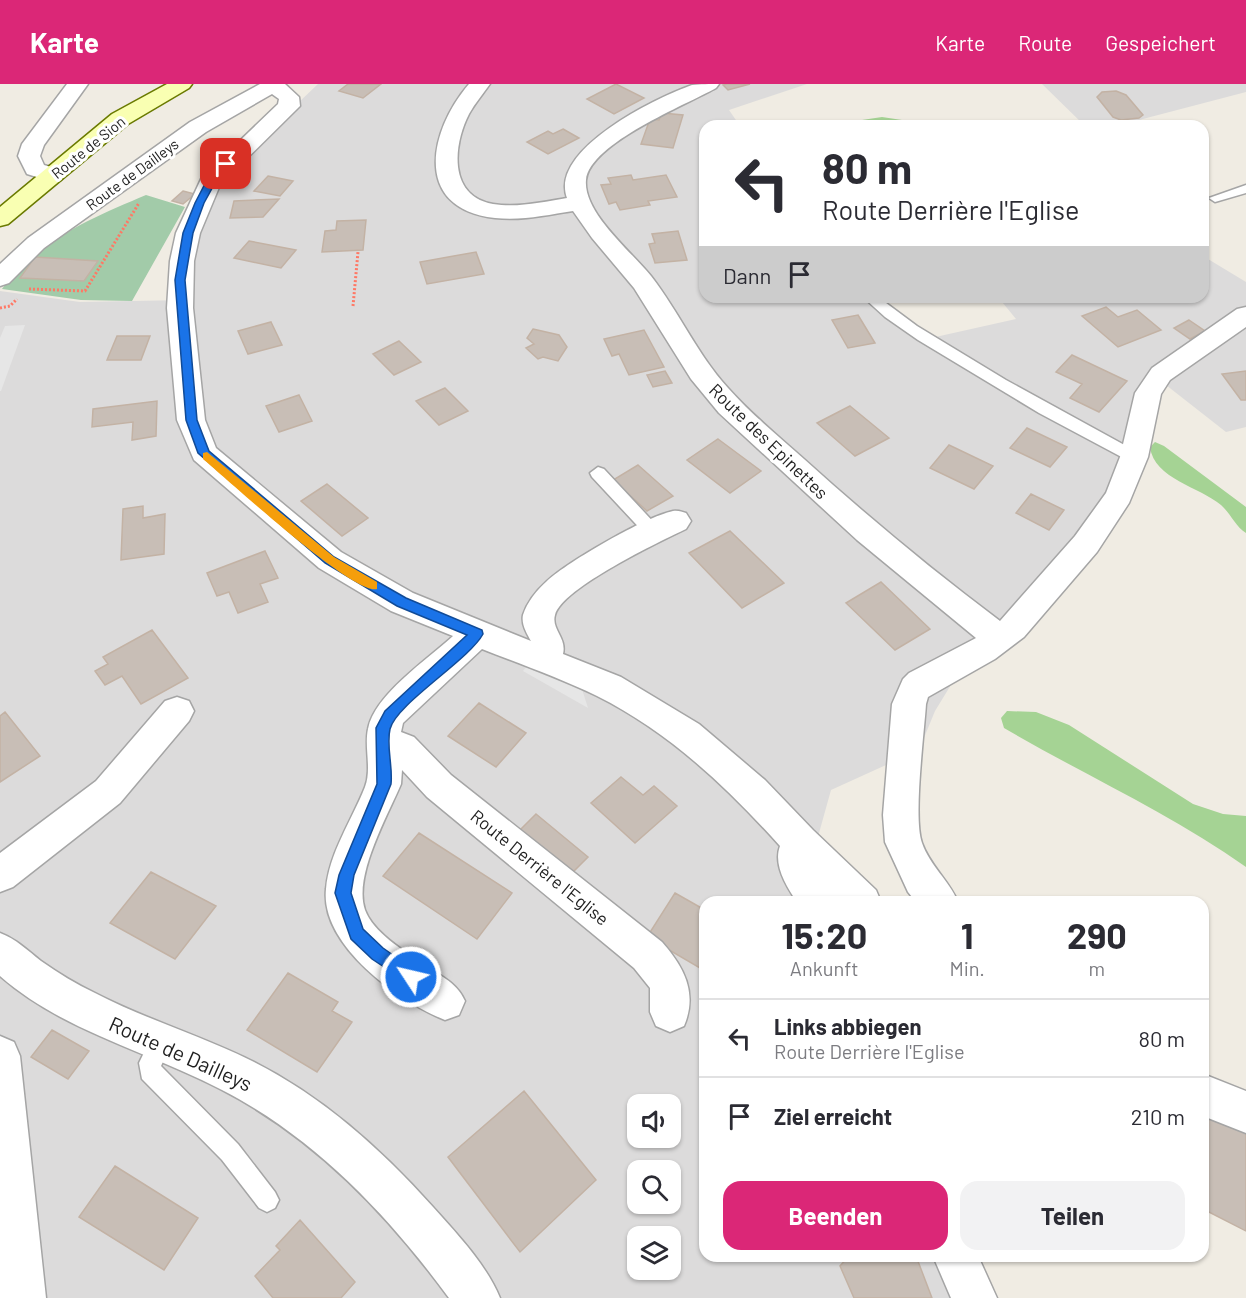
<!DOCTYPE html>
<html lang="de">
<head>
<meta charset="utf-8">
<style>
	body { margin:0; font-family:Barlow,sans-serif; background:#f2f2f3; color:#2b2b33; height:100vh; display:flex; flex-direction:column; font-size:22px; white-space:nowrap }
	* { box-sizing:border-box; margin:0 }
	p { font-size:20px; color:#7c7c81 }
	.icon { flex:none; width:33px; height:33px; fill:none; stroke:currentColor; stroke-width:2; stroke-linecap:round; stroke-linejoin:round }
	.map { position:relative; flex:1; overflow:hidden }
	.panel { position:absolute; left:699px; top:812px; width:510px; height:366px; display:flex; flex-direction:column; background:#fff; border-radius:18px; box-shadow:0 2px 4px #0004 }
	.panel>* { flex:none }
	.banner { position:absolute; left:699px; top:36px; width:510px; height:183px; border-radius:18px; box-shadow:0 2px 4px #0004; background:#fff; color:#2b2b33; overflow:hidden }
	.fabs { position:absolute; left:627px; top:1010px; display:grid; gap:12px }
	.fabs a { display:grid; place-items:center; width:54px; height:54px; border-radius:12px; background:#fff; box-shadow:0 2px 4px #0004; font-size:30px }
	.pin { position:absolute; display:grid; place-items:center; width:51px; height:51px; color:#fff; margin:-26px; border-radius:12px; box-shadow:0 3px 9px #0006 }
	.me { position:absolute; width:66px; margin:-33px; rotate:305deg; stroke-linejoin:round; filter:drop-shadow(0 0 4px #0008) }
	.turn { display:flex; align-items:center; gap:21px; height:126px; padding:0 24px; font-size:27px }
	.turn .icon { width:78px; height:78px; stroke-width:2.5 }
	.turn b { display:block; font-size:42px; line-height:51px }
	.then { display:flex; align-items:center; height:57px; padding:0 24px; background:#0003; gap:12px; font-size:22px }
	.eta { display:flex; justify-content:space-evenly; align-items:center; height:102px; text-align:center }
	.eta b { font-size:36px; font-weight:700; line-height:42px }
	.action { display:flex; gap:12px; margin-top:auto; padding:12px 24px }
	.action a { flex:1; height:69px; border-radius:18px; background:#db2777; color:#fff; font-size:24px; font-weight:700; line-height:69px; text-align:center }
	.action a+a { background:#f2f2f3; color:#2b2b33 }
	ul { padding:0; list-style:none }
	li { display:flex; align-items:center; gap:18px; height:78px; padding:0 24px; border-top:2px solid #e1e1e2 }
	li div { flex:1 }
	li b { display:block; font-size:22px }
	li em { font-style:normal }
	header { display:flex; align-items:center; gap:36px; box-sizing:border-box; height:84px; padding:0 30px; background:#db2777; color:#fff }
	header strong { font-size:28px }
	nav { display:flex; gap:33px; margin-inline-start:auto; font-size:21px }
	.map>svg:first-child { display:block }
	.residential { fill:#dcdbdb; fill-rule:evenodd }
	.forest { fill:#a5d394 }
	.cemetery { fill:#a2cba9 }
	.parking { fill:#e6e6e6 }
	.building { fill:#c8beb6; stroke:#c3b2a4; stroke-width:1.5 }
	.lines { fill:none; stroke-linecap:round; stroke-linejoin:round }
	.service-casing { stroke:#a5a5a5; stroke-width:3 }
	.minor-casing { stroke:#a5a5a5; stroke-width:3 }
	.secondary-casing { stroke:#6a7a00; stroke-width:3 }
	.path { stroke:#ff7865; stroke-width:3; stroke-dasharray:2 2; stroke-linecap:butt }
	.service { fill:#fff; fill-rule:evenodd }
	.minor { fill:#fff; fill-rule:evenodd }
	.secondary { fill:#f9ffb2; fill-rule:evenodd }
	.route { fill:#1a73e8; stroke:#114b97; stroke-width:1.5 }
	.slow { fill:#f59e0b }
	.labels { text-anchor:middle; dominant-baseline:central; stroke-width:6; stroke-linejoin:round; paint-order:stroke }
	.far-street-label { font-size:15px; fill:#1e1e1e; stroke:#fff }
	.street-label { font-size:18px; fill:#1e1e1e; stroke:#fff }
	.near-street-label { font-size:21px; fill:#1e1e1e; stroke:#fff }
</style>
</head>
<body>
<header>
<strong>Karte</strong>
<nav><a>Karte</a><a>Route</a><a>Gespeichert</a></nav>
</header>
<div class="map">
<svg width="1246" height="1214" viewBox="0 0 1246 1214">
	<rect width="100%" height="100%" fill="#f0ece3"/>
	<path class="residential" d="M318,0h489l-78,26 11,16h-35v171h175l42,43 94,-21 -18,-22h205v-41l43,26v145l-20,5 -60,-47 -11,16 -14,63 -122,176 -19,16 -43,19 -22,36 -16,39 -88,40 -22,79 23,32 -127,1v354h263l22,42h-990v-1007l80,11 105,-2 7,-54 22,-63zM638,1020h32v33h-32zM638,1086h32v33h-32zM638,1152h32v33h-32z
		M1042,0h204v8l-130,34h-31z"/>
	<path class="forest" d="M882,33l20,3 15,6h-95z
		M1155,358l9,4 82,61v26c-11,-7 -15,-19 -25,-28 -21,-18 -67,-26 -71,-58z
		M1007,627l29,1 33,13 124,79 30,10 23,2v51c-76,-54 -162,-92 -242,-139l-3,-10z"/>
	<path class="cemetery" d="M146,111l39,12 -53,94 -51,-1 -79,-11c34,-48 92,-72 144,-94z"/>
	<path class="parking" d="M25,241l-24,66h-1v-53l5,-12z
		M530,578l51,24 7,22 -65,-37z"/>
	<path class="building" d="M348,0h33l-18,14 -24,-7z
		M616,0l28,14 -30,16 -27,-15z
		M727,0h23l-22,6 -5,-5z
		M1116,7l10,4 17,20 -4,3 -18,2 -8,-3 -16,-20 5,-5z
		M662,29l21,2 -10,33 -32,-4 9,-25 9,1z
		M563,45l16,9 -31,16 -21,-12 21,-11 5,3z
		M631,91l2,5 33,-5 11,22 -29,4 2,4 -30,5 -4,-8 -7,2 -8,-19 10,-1 -3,-6z
		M268,92l25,5 -13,15 -26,-5z
		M183,107l12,3 -12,10 -11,-3z
		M279,115l-16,18 -33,1 4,-17z
		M366,136l-3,30 -41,2 3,-21 11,-1 1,-9z
		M678,147l9,29 -32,3 -6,-19 6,-1 -3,-9z
		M249,157l47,9 -15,18 -47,-10z
		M476,168l8,22 -57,10 -7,-22z
		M35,173l63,4 -14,20 -64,-3z
		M1106,223l12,10 19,-7 24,20 -43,17 -36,-31z
		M858,231l17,28 -27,5 -16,-28z
		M1189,236l16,11 -15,8 -16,-11z
		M271,238l11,23 -34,9 -10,-23z
		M533,245l26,6 8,12 -9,14 -15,-4 -5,2 -12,-11 8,-4 -7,-6z
		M644,246l20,37 -35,8 -10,-21 -7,2 -8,-17z
		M117,252h33l-9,24h-34z
		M399,257l22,21 -27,13 -21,-21z
		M1072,271l55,26 -28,31 -29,-14 12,-14 -26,-12z
		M665,287l7,12 -19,4 -6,-12z
		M1246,287v29h-5l-19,-26z
		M445,304l23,23 -29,14 -23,-24z
		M299,311l13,26 -33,11 -13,-26z
		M157,317l-1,35 -24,4 1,-18 -41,5 1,-18z
		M850,322l39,32 -34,18 -38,-33z
		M1027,344l40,19 -17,20 -40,-19z
		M718,355l43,32 -31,22 -43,-33z
		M949,361l44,21 -19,23 -44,-21z
		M638,381l35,31 -26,15 -34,-31z
		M327,400l41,34 -26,18 -41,-35z
		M1031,410l33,16 -15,20 -33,-17z
		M143,422v12l22,-4 -1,40 -43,6 2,-51z
		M730,447l54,52 -42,25 -53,-55z
		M265,467l13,27 -18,6 8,18 -30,11 -9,-21 -12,4 -10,-23z
		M881,498l49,47 -35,21 -49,-47z
		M152,546l36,48 -47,26 -19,-28 -17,9 -10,-14 13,-7 -5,-7z
		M479,619l47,30 -30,34 -48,-31z
		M5,628l35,44 -40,26v-66z
		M621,693l22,18 11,-9 23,20 -42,37 -44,-40z
		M536,730l52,43 -21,21 -51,-44z
		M419,749l93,60 -35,46 -94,-63z
		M151,788l65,34 -41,53 -65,-36z
		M675,809l30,17v61l-58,-34z
		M288,889l50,29 -6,9 20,11 -35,50 -70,-42z
		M52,946l37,21 -21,28 -37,-22z
		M524,1007l72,89 -76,72 -72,-95z
		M1203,1024l43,21v102l-43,-22z
		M115,1082l83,52 -34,52 -85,-53z
		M300,1136l55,62 -14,16h-68l-18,-22 25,-26 -4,-4z
		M849,1172h67l16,42h-78l-14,-32z"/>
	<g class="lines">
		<defs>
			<path id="service" d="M1246,101v8l-31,9 -6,-4z
				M863,213h15l39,29 89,54 133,73 3,4 -3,4h-10l-90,-48 -121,-73 -33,-23z
				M598,383l6,2 55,59 2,4 -2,4h-12l-55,-59 -2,-4z
				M161,947l8,3 3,8 -11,24 77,78 37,48 4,8 -4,8 -8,4 -8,-4 -37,-48 -80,-81 -3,-16 14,-29z"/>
			<path id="minor" d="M67,0h21l-44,61 -4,11 4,9 17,5 3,5 -3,5 -8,2 -26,-8 -9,-18 4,-12z
				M260,0h25l14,13 1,9 -80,79 -20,48 -6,28 -1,47 12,112 11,28 125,104 72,41 118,48c-4,-7 -10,-17 -8,-26 4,-13 14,-25 24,-34 22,-20 98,-64 126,-70 5,-1 9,1 13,2l5,8 -5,8c-25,12 -124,59 -131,86 -4,14 12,23 8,39l58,23 78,47 66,56 48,50 63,60 5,12h-84c-11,-16 -24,-38 -17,-56 -53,-59 -111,-114 -183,-150 -37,-18 -77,-32 -115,-47l-79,74 -2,9 13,5 37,38 211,167c22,25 36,51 22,84l-14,6 -14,-6 -6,-14v-24l-16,-20 -207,-171 -25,-27 -1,14c-13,31 -48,92 -36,126 8,22 38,40 56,53 17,12 35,18 44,38l-6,14 -14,5c-46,-18 -125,-75 -119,-131 3,-36 26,-69 39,-102 7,-18 -1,-40 3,-58 6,-34 60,-70 85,-93l-62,-25 -72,-43 -125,-108 -17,-40 -10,-112 3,-47 6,-28 26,-56 76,-73 1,-5 -7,-5 -66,38 -162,116 -35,35 -9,3v-22l28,-26 162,-116z
				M469,0h21c-7,10 -15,19 -21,30 -16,31 -21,82 24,90 24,4 50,-2 74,-6 -18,-48 88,-100 125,-113 7,-1 19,-1 27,-1l-3,4c-30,17 -126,55 -130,92 -3,33 46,72 65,96 28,36 46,78 77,112 23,26 50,48 76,71 63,57 128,111 196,162l75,-85 31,-43 14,-36 15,-64 17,-25 85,-59 9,-2v20l-76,53 -9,14 -13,63 -19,46 -32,49 -73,85 -29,22 -67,38 -2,7c-2,31 -13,114 -4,139 8,23 27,37 36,59h-42l-8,-10 -23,-50 -2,-27 9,-111 11,-25 6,-6 67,-35 -119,-98 -138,-127 -28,-34 -57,-91 -42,-50 -19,-27c-26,4 -52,10 -78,7 -82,-9 -67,-86 -26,-134z
				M177,613l12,4 5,10 -5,10 -69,82 -107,84 -13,5v-39l96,-72 69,-80z
				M0,849c16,6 27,17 41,28 17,12 35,23 54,32 50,26 104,42 155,67 71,35 130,88 183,147 24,27 53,57 67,91h-51c-61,-83 -134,-160 -227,-208 -74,-39 -158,-58 -222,-114z
				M0,952l14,6 6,14 26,242h-46z
				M1203,990l43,17v42l-43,-17z
				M933,1172h45l19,42h-46z"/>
			<path id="secondary" d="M167,0h25l-3,4 -61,36 -120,100 -8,2v-19l112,-93z"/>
		</defs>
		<use href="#service" class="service-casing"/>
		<use href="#minor" class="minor-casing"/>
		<use href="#secondary" class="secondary-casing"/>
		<path class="path" d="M29,205l56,2 54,-88
			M353,222l5,-54
			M0,224l10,-2 7,-7"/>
		<use href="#service" class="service"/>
		<use href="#minor" class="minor"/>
		<use href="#secondary" class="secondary"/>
	</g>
	<path class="route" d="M223,78l8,2 -16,19 -11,20 -11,30 -8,47 12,140 12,31 125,106 72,41 76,32 1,4c-14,26 -87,70 -93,95 -4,17 3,37 1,55l-37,91 -3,18 12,36 20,19 34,24 2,5 -2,6 -6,2 -39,-26 -21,-20 -16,-46 4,-18 38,-91 -1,-56 9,-17 82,-76 -70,-29 -72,-43 -127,-110 -12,-33 -11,-140 8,-47 12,-30 12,-23z"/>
	<path class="slow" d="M207,368l127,105 43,25v7c-23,7 -150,-110 -174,-130v-6z"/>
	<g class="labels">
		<g class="far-street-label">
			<text transform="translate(88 63) rotate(-39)">Route de Sion</text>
			<text transform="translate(132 90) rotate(-36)">Route de Dailleys</text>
		</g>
		<g class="street-label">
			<text transform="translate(769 357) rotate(44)">Route des Epinettes</text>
			<text transform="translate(540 783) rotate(39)">Route Derrière l'Eglise</text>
		</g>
		<g class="near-street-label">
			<text transform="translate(181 969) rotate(24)">Route de Dailleys</text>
		</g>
	</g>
</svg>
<div class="fabs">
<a><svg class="icon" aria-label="sound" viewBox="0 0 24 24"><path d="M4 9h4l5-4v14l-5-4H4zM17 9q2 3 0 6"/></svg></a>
<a><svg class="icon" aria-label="search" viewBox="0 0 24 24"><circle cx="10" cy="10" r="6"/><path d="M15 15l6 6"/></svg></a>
<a><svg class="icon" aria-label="layers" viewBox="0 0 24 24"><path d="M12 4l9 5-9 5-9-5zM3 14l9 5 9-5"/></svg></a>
</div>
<div class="pin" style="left:226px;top:80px;background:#d93025"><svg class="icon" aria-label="arrive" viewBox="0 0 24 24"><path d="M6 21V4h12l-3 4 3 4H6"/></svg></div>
<svg class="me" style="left:411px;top:893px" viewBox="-20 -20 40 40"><circle r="17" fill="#1a73e8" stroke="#fff" stroke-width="3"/><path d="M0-11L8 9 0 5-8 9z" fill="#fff"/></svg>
<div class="banner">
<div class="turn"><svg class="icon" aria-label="left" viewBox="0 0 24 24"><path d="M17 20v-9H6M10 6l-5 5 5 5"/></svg><div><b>80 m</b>Route Derrière l'Eglise</div></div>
<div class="then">Dann<svg class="icon" aria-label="arrive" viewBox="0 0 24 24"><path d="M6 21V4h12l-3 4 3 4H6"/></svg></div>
</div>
<section class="panel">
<div class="eta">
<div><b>15:20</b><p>Ankunft</p></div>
<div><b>1</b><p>Min.</p></div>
<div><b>290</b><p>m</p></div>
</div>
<ul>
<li><svg class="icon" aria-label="left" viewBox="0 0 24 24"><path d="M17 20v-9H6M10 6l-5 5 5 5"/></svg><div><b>Links abbiegen</b><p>Route Derrière l'Eglise</p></div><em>80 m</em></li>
<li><svg class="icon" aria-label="arrive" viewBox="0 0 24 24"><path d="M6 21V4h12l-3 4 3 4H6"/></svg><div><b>Ziel erreicht</b></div><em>210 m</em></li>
</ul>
<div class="action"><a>Beenden</a><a>Teilen</a></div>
</section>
</div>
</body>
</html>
